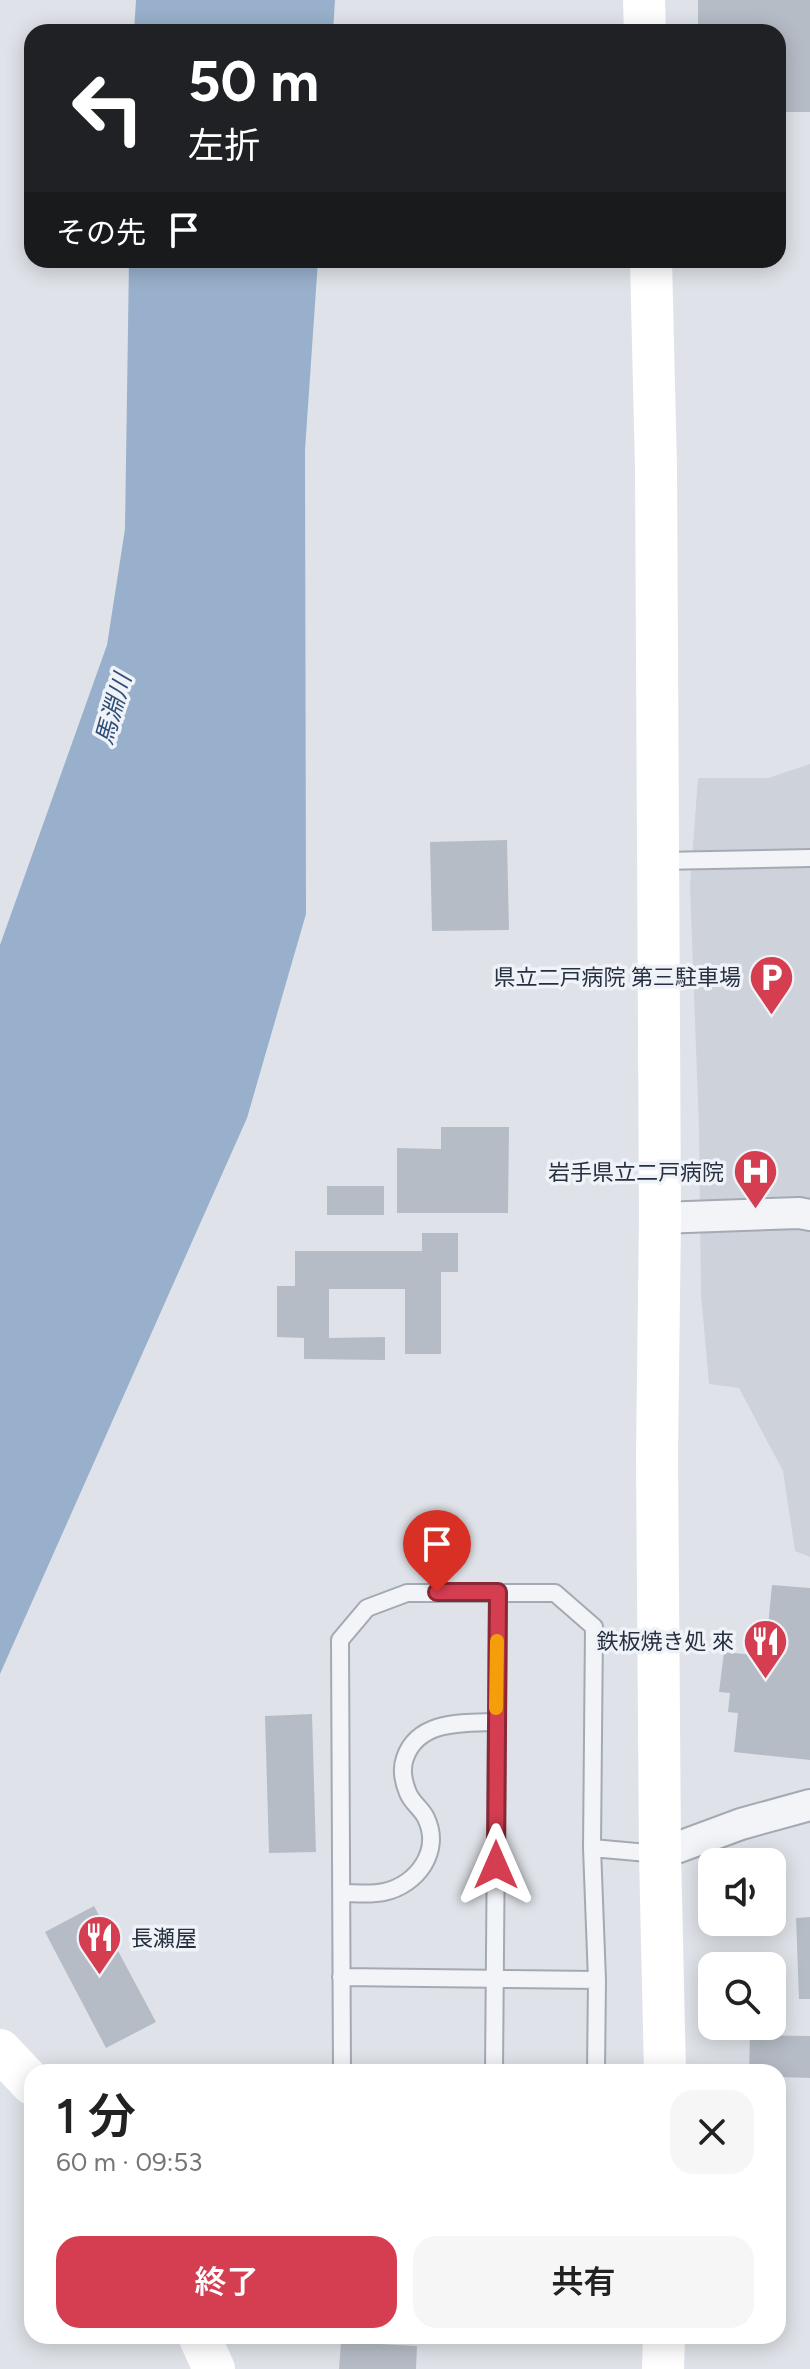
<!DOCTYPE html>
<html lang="ja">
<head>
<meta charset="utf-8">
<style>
	body { margin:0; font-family:Figtree,"Noto Sans JP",sans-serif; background:#f6f6f6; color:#222; height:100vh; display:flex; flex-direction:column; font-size:30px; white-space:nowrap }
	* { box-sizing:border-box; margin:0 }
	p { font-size:26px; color:#767676 }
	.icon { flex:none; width:44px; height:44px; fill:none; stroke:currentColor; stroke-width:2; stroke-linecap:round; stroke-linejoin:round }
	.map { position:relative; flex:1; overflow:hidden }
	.sheet { position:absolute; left:24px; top:2064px; width:762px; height:280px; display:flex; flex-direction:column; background:#fff; border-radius:24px; box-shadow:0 4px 20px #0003 }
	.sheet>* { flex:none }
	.top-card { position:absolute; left:24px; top:24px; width:762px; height:244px; border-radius:24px; box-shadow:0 4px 20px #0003; background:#202124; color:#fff; overflow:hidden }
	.tools { position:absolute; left:698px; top:1848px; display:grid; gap:16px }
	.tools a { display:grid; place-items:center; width:88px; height:88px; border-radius:16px; background:#fff; box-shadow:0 4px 20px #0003; font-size:40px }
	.pin { position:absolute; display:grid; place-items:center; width:68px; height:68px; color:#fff; margin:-82px -34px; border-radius:50% 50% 50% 0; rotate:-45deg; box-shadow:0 0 8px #0007 }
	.pin .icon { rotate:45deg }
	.me { position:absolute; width:88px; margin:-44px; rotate:0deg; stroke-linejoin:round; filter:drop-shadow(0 0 6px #0008) }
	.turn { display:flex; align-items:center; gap:28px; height:168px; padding:0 32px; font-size:36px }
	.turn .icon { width:104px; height:104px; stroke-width:2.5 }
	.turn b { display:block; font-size:56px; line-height:68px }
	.then { display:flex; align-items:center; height:76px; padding:0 32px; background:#0003; gap:16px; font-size:30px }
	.round { display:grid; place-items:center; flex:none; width:84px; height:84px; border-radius:24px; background:#f6f6f6 }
	.headline { display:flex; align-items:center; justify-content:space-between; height:136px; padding:0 32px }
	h1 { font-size:48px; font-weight:600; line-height:60px }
	.action { display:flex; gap:16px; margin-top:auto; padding:16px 32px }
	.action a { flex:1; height:92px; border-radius:24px; background:#d53d51; color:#fff; font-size:32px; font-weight:600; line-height:92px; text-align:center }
	.action a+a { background:#f6f6f6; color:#222 }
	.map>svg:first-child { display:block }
	.built { fill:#cdd2db }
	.water { fill:#98b0cb }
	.building { fill:#b6bcc6 }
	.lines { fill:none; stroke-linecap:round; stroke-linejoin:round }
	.lane-casing { stroke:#a4aab3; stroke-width:20 }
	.street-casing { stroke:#a4aab3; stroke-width:34 }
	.lane { stroke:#f2f4f7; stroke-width:16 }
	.street { stroke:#f2f4f7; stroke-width:30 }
	.secondary { stroke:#fff; stroke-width:42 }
	.route-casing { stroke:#8a2835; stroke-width:20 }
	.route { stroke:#d53d51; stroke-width:14 }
	.slow { stroke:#f59e0b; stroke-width:14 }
	.labels { text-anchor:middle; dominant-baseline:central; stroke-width:7; stroke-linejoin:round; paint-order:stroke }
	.poi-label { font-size:22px; fill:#273041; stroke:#eff2f7; text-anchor:end }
	.water-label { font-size:24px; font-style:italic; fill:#2f4e77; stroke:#eff2f7 }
</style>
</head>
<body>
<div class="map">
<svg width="810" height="2369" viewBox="0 0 810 2369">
	<rect width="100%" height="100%" fill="#dfe3e9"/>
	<path class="built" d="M810,764v793l-15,-6 -12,-80 -44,-83 -30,-4 -8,-90 -2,-165 -9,-243 8,-108h70z"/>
	<path class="water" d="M136,0h199l-2,32h-199z
		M129,260h189l-13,190 1,464 -59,204 -247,556v-729l107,-300 18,-116z"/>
	<path class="building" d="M698,0h112v112h-32v-80h-80z
		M507,840l2,90 -77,1 -2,-89z
		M441,1127h68l-1,86h-111v-65l44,1z
		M327,1186h57v29h-57z
		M422,1233h36v39h-17v82h-36v-65h-76v49l56,-1v23l-81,-1v-21l-27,-1v-51h18v-35h127z
		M772,1585l38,3v172l-76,-8 4,-39 -10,-1 2,-19 -11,-1 5,-40 41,4z
		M312,1714l4,138 -47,1 -4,-137z
		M94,1906l62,116 -50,26 -61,-116z
		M810,1917v82h-11l-3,-81z
		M750,2035l60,1v42l-32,-1v-5h-29z
		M341,2342l76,4 -1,23h-77z"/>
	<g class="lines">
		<defs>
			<path id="lane" d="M660,861l150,-3
				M592,1848l67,6
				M341,1893c14,0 30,2 43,-1 33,-7 58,-41 42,-74 -4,-9 -14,-15 -18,-25 -5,-12 -7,-24 -3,-35 13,-38 58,-35 90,-36
				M341,1977l256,3
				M342,2072l-2,-432 27,-32 40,-15h148l39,34 -2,221 5,132 -1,92
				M494,2072l4,-480"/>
			<path id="street" d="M660,1218l139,-5 11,2
				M660,1854l81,-30 69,-19"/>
		</defs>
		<use href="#lane" class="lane-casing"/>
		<use href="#street" class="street-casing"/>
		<use href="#lane" class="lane"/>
		<use href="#street" class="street"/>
		<path class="secondary" d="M644,0l1,32
			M651,260l5,208 4,750 -3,238 3,398 5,218
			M0,2050l32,34
			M199,2336l15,33
			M663,2369l1,-33"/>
	</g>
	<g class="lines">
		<defs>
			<path id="route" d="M437,1592h61l-2,273"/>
		</defs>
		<use href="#route" class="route-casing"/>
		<use href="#route" class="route"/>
		<path class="slow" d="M496,1708l1,-67"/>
	</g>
	<defs>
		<symbol id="parking-pin" viewBox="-11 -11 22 30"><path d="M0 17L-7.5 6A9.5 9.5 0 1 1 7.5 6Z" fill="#d53d51" stroke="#eff2f7"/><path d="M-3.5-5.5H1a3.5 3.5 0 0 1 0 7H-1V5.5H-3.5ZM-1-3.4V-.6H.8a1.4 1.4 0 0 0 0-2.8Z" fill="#fff"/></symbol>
		<symbol id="hospital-pin" viewBox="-11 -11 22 30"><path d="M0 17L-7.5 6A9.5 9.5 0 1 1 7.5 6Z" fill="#d53d51" stroke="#eff2f7"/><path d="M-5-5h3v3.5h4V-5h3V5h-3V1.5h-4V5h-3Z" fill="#fff"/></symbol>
		<symbol id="restaurant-pin" viewBox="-11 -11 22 30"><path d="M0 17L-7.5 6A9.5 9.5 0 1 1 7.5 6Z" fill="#d53d51" stroke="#eff2f7"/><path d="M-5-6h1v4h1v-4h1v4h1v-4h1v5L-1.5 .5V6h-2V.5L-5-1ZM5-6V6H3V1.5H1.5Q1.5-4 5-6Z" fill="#fff"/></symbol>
	</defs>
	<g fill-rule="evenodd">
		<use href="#parking-pin" x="746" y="952" width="51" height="69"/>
		<use href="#hospital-pin" x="730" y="1146" width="51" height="69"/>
		<use href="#restaurant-pin" x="740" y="1616" width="51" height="69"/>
		<use href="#restaurant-pin" x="74" y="1912" width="51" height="69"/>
	</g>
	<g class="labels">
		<g class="poi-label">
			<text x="741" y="977">県立二戸病院 第三駐車場</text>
			<text x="724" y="1172">岩手県立二戸病院</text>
			<text x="734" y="1641">鉄板焼き処 來</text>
			<text x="131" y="1938" text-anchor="start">長瀬屋</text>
		</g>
		<g class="water-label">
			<text transform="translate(113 709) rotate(-74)">馬淵川</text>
		</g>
	</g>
</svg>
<div class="tools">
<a><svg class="icon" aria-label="sound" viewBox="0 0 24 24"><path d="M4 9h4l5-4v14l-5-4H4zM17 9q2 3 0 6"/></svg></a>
<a><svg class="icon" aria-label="search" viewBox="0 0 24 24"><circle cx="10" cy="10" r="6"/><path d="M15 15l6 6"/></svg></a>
</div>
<div class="pin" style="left:437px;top:1592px;background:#d93025"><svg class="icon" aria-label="arrive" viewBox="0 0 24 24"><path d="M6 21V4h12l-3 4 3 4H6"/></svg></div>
<svg class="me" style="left:496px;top:1865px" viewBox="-20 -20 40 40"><path d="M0-17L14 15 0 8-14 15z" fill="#d53d51" stroke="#fff" stroke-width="4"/></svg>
<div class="top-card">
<div class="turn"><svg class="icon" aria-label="left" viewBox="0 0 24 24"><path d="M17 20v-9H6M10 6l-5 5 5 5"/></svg><div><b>50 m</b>左折</div></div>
<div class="then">その先<svg class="icon" aria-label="arrive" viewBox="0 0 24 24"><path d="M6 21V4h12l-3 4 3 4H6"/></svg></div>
</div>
<section class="sheet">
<div class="headline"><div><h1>1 分</h1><p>60 m · 09:53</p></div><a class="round"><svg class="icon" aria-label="close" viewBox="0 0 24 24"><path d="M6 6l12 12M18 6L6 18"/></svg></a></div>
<div class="action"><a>終了</a><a>共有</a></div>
</section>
</div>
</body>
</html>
